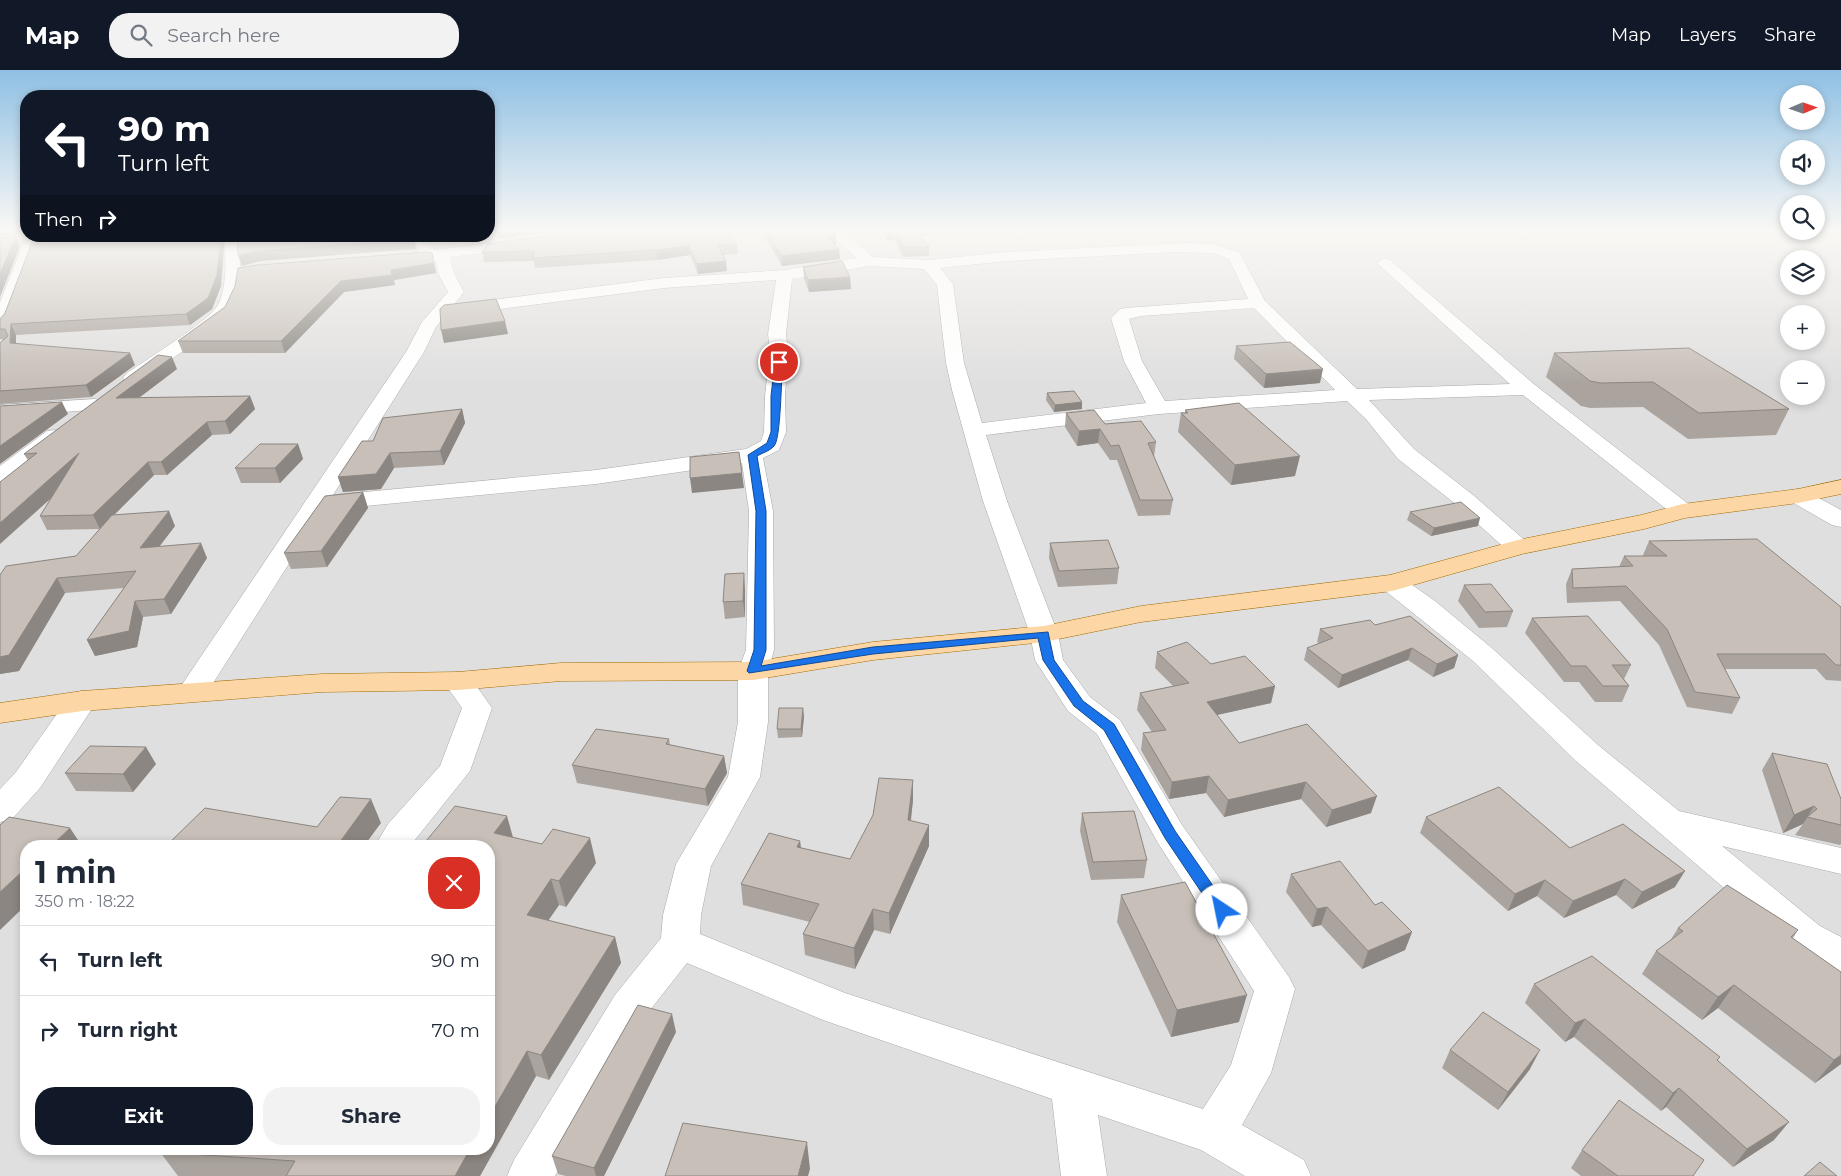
<!DOCTYPE html>
<html lang="en">
<head>
<meta charset="utf-8">
<style>
	body { margin:0; font-family:Montserrat,sans-serif; background:#f2f2f3; color:#1f2937; height:100vh; display:flex; flex-direction:column; font-size:19px; white-space:nowrap }
	* { box-sizing:border-box; margin:0 }
	p { font-size:16px; color:#747a83 }
	.icon { flex:none; width:28px; height:28px; fill:none; stroke:currentColor; stroke-width:2; stroke-linecap:round; stroke-linejoin:round }
	.map { position:relative; flex:1; overflow:hidden }
	.sheet { position:absolute; left:20px; top:770px; width:475px; height:315px; display:flex; flex-direction:column; background:#fff; border-radius:20px; box-shadow:0 2px 8px #0003 }
	.sheet>* { flex:none }
	.top-card { position:absolute; left:20px; top:20px; width:475px; height:152px; border-radius:20px; box-shadow:0 2px 8px #0003; background:#111827; color:#fff; overflow:hidden }
	.needle { width:32px; rotate:88deg }
	.buttons { position:absolute; left:1780px; top:15px; display:grid; gap:10px }
	.buttons a { display:grid; place-items:center; width:45px; height:45px; border-radius:50%; background:#fff; box-shadow:0 2px 8px #0003; font-size:25px }
	.pin { position:absolute; display:grid; place-items:center; width:42px; height:42px; color:#fff; margin:-21px; border:2px solid #fff; border-radius:50%; box-shadow:0 1px 5px #0007 }
	.me { position:absolute; width:55px; margin:-28px; rotate:326deg; stroke-linejoin:round; filter:drop-shadow(0 0 4px #0008) }
	.turn { display:flex; align-items:center; gap:18px; height:105px; padding:0 15px; font-size:22px }
	.turn .icon { width:65px; height:65px; stroke-width:2.5 }
	.turn b { display:block; font-size:35px; line-height:42px }
	.then { display:flex; align-items:center; height:48px; padding:0 15px; background:#0003; gap:10px; font-size:19px }
	.round { display:grid; place-items:center; flex:none; width:52px; height:52px; border-radius:20px; background:#f2f2f3 }
	.headline { display:flex; align-items:center; justify-content:space-between; height:85px; padding:0 15px }
	h1 { font-size:30px; font-weight:700; line-height:38px }
	.action { display:flex; gap:10px; margin-top:auto; padding:10px 15px }
	.action a { flex:1; height:58px; border-radius:20px; background:#111827; color:#fff; font-size:20px; font-weight:700; line-height:58px; text-align:center }
	.action a+a { background:#f2f2f3; color:#1f2937 }
	ul { padding:0; list-style:none }
	li { display:flex; align-items:center; gap:15px; height:70px; padding:0 15px; border-top:1px solid #e0e1e3 }
	li div { flex:1 }
	li b { display:block; font-size:19px }
	li em { font-style:normal }
	header { display:flex; align-items:center; gap:30px; box-sizing:border-box; height:70px; padding:0 25px; background:#111827; color:#fff }
	header strong { font-size:24px }
	nav { display:flex; gap:28px; margin-inline-start:auto; font-size:18px }
	.search { width:350px; height:45px; background:#f2f2f3; display:flex; align-items:center; gap:12px; box-sizing:border-box; padding:0 18px; border-radius:20px; color:#747a83; font-size:19px }
	.map>svg:first-child { display:block }
	.residential { fill:#e0dfdf; fill-rule:evenodd }
	.lines { fill:none; stroke-linecap:round; stroke-linejoin:round }
	.minor-casing { stroke:#a9a9a9; stroke-width:1 }
	.primary-casing { stroke:#a06b00; stroke-width:1 }
	.minor { fill:#fff; fill-rule:evenodd }
	.primary { fill:#fcd6a4; fill-rule:evenodd }
	.wall { fill:#aba49e }
	.shaded-wall { fill:#8b8681 }
	.building { fill:#c7bfb8; stroke:#8b8681 }
	.route { fill:#1a73e8; stroke:#114b97 }
</style>
</head>
<body>
<header>
<strong>Map</strong>
<div class="search"><svg class="icon" aria-label="search" viewBox="0 0 24 24"><circle cx="10" cy="10" r="6"/><path d="M15 15l6 6"/></svg>Search here</div>
<nav><a>Map</a><a>Layers</a><a>Share</a></nav>
</header>
<div class="map">
<svg width="1841" height="1106" viewBox="0 0 1841 1106">
	<rect width="100%" height="100%" fill="#f2efe9"/>
	<path class="residential" d="M0,159h26v7h463v-7h1300v2l52,-2v947h-1841zM1789,189h27v27h-27zM1789,244h27v27h-27zM1789,299h27v27h-27zM26,776h463v303h-463z"/>
	<g class="lines">
		<defs>
			<path id="minor" d="M590,159h20c-7,9 -47,18 -54,9l2,-3z
				M824,159h16l33,28 56,3 78,-8 180,-9 26,1 27,9 25,48 92,88 153,-5 -133,-121 8,-5 5,2 145,125 156,121 4,5 -4,5 -8,2 -8,-2 -152,-121 -154,5 45,49 59,46 54,47 3,5 -3,5 -9,2 -9,-2 -52,-47 -59,-46 -32,-40 -19,-18 -188,13 -173,21 21,66 51,133 5,26 27,37 30,23 62,105 107,152 6,12 -24,84 -29,52 62,35 7,16h-66l-44,-26 -103,-35 9,61h-46l-9,-77 -229,-79 -136,-57 -44,56 -88,157h-48l7,-16 101,-165 46,-57 2,-23 13,-51 52,-87 10,-55v-51l8,-21 3,-139 -7,-48 -146,21 -273,26 -120,189 -11,2 -11,-2 -4,-7 229,-340 16,-30 26,-30 -10,-19 -2,-11 -16,-3 -3,-3 3,-3 -8,-17h14l8,14 87,-10 7,4 -7,4 -71,9 4,16 10,19 -28,35 -12,25 -91,143 263,-25 150,-21 15,-8 3,-9 1,-36 5,-45 -2,-17 8,-54 -112,8 -203,26 -6,-1 -2,-4 2,-4 6,-1 203,-26 121,-8 72,-12zM1174,182l39,1 16,6 19,40 -122,9 -6,1 -9,9 13,43 22,42 -164,20 -18,-60 -11,-79 -13,-16 67,-7zM869,196l55,3 13,16 9,78 6,27 31,111 47,133 5,26 33,51 29,23 61,109 96,148 -23,74 -28,44 -358,-116 -145,-59 1,-19 10,-49 49,-89 8,-55v-51l6,-21 -1,-139 -10,-53 16,-8 7,-18 -1,-36 3,-45 -2,-17 6,-55zM1254,238l81,82 -170,11 -23,-40 -13,-42 12,-3z
				M34,166h17l-15,13 -27,75 -3,4 -6,1v-27l22,-55z
				M225,166h14l1,32 34,-6 8,5 -8,5 -34,5 -6,28 -7,10 -22,20 -65,47h-14l-3,-4 3,-4c18,-13 83,-53 92,-69 10,-20 7,-48 7,-69z
				M95,329l7,2 3,4 -3,4 -102,8v-12z
				M55,360l8,1 3,5 -3,5 -55,41 -8,2v-18l47,-35z
				M1798,419l8,2 35,19v17l-9,-2 -42,-24 -4,-5 4,-5z
				M1392,505l9,2 34,24 58,48 105,96 81,66 162,37v26l-119,-28 98,80 21,11v35l-14,-5 -33,-19 -218,-187 -103,-100 -90,-72 -4,-6 4,-6z
				M458,602l10,2 24,34 -22,63 -60,75h-35l13,-22 52,-58 22,-58 -19,-27 5,-7z
				M82,621l11,3 4,7 -57,87 -28,31 -12,3v-33l16,-17 55,-78z"/>
			<path id="primary" d="M1841,410v14l-43,9 -113,15 -41,11 -122,25 -130,37 -251,31 -97,20 -171,18 -120,20 -192,1 -103,9 -136,2 -240,19 -82,12v-20l82,-12 240,-17 136,-2 103,-9 192,-1 120,-20 171,-16 97,-20 249,-31 128,-35 123,-25 42,-11 115,-15z"/>
		</defs>
		<use href="#minor" class="minor-casing"/>
		<use href="#primary" class="primary-casing"/>
		<use href="#minor" class="minor"/>
		<use href="#primary" class="primary"/>
	</g>
	<path class="wall" d="M610,159h51l-43,3 -8,-1z
		M764,159h64l8,5v10h-1l5,15 -58,7 -18,-31z
		M879,159h81v3l-40,3 9,12v9l-26,1 -9,-18 -7,1z
		M737,174l1,10 -15,1 4,16 -29,3 -8,-19 -33,5 -122,8 -1,-7 -50,1 -2,-10z
		M434,194l2,9 -42,7 1,5 -51,7 -59,61h-102l-5,-12 47,-34z
		M803,197l48,22 -42,3 -5,-13z
		M221,216l-9,23 -22,16 -174,10v8l119,22 -44,32 -91,7v-61l4,-3 -4,-1v-20z
		M1236,276l84,37 -56,5 -30,-29z
		M1554,283l235,56 -13,26 -88,4 -45,-32 -53,1 -9,-2 -35,-29z
		M177,299l-38,29 111,-2 5,13 -25,25 -18,1 -45,40h-13l-40,40 61,11 -16,20 48,12 -36,56 -28,3 -6,30 -42,9 -8,-16 37,-52 -59,5 -46,78 -19,3v-99l76,-19 24,-27 -53,1 -7,-14 11,-18 -27,-44z
		M1047,323l35,16 -28,3 -8,-12z
		M462,339l3,14 -21,42 -50,3 -13,21 -38,3 -5,-15 35,-36z
		M1185,340l110,66 -64,9 -53,-53 3,-19h4z
		M1066,343l39,11 51,18 -2,15 19,43 -3,15 -32,1 -21,-56h-7l-12,-17 -21,3 -12,-19z
		M298,374l5,15 -23,24h-39l-6,-15z
		M363,422l5,16 -41,59 -36,2 -7,-16z
		M1410,442l68,14 -47,10 -24,-16z
		M1649,471l192,66v74l-15,-1 -10,-11h-91l15,29 -8,16 -45,-7 -28,-62 -39,-44 -53,2 -1,-19 6,-15 47,-2 5,-11h20l-1,-1z
		M1050,473l69,25 -2,16 -59,3 -9,-29z
		M1464,515l49,26 -6,16 -28,1 -21,-27z
		M745,519v28l-20,2 -2,-17z
		M1532,548l99,47 -7,14 5,7 -7,16h-27l-16,-20h-15l-39,-49z
		M1375,555l83,30 -4,13 -21,9 -25,-17 -70,28 -34,-28 3,-12 12,-5 -2,-1 3,-13z
		M1157,582l54,12 64,22 -4,17 -54,12 22,28 132,70 -45,14 -25,-28 -77,18 -18,-24 -37,6 -28,-49 2,-17 9,-1 -15,-22 3,-17 33,-7 -18,-18z
		M804,646l-2,21 -24,1 -1,-9z
		M669,669l1,6 54,11 3,17 -19,33 -131,-23 -5,-18z
		M1772,683l69,46v45l-1,1 -45,-10 8,-11 -20,9 -21,-63z
		M156,694l-23,28 -57,-1 -11,-18z
		M913,730l-2,21 18,25 -39,88 -16,-4 -19,39 -50,-14 -2,-21 7,-12 -67,-17 -2,-21 59,-43 1,7 49,11z
		M1082,743l65,47 -3,18 -53,2 -11,-49z
		M1426,747l144,31 105,39 -43,22 -16,-14 -52,23 -27,-22 -29,15 -88,-78z
		M513,767l83,26 -30,44 -7,-2 -11,15 67,17 6,26 -72,117 -13,-4 -56,100h-302l-18,-24 329,-3z
		M1291,804l84,31 37,27 -7,18 -43,19 -41,-44 -9,2 -26,-35z
		M1121,825l118,127 -68,15 -54,-115z
		M1678,858l120,2 -5,8 48,126 -26,19 -97,-75 -16,12 -60,-46 14,-23 14,-10z
		M1534,914l184,76 56,80 -41,27 -67,-60 -5,4 -87,-74 -9,5 -40,-39z
		M676,962l-72,144h-38l-8,-2 -6,-18z
		M1450,980l80,19 -32,41 -56,-42z
		M1582,1080l111,26h-112l-10,-8z"/>
	<path class="shaded-wall" d="M0,159h24l2,4 -26,3z
		M502,159h72l-75,10 -2,-9z
		M618,159h43l-43,3z
		M913,159h47v3l-47,4z
		M894,160v9l-7,1v-9z
		M836,164v10l-9,1 -1,-10z
		M16,166l4,10 -20,51v-23z
		M221,166h4l-4,50 -9,23 -22,16 -4,-11z
		M414,169l2,10 -155,12 -19,5 -4,-11 19,-4z
		M689,176l1,9 -33,5 -1,-10z
		M839,179l1,10 -58,7 -1,-10z
		M432,183l4,20 -42,7 1,5 -51,7 -59,61 -4,-12 60,-60 50,-11z
		M726,191l1,10 -29,3 -1,-10z
		M850,207l1,12 -42,3 -1,-12z
		M505,251l3,13 -64,9 -3,-13z
		M11,254l5,11v19l-6,-11z
		M130,283l5,12 -44,32 -5,-12z
		M172,287l5,12 -56,42 -5,-13z
		M1323,299l-3,14 -56,5 2,-14z
		M250,326l5,13 -25,25 -5,-13z
		M62,332l6,12 -68,50v-18z
		M1082,332v7l-28,3 1,-7z
		M462,339l3,14 -21,42 -4,-14z
		M207,352l5,13 -45,40 -6,-13z
		M1100,359l-2,14 -21,3 2,-15z
		M298,374l5,15 -23,24 -5,-15z
		M79,383l7,14 -86,77v-21z
		M390,383l4,15 -13,21 -38,3 -5,-15z
		M1300,386l-5,20 -64,9 4,-20z
		M148,392l6,13 -54,54 -7,-14z
		M742,403l2,15 -52,5 -2,-15z
		M363,422l5,16 -41,59 -6,-16z
		M169,441l6,15 -28,37 -7,-15z
		M1480,448l-2,8 -47,10 3,-8z
		M201,473l6,15 -36,56 -7,-15z
		M744,503l1,16v28l-2,-16z
		M57,508l8,15 -46,78 -19,3v-17z
		M135,531l8,16 -6,30 -42,9 -8,-16z
		M1412,578l-4,12 -70,28 4,-13z
		M1458,585l-4,13 -21,9 4,-13z
		M1275,616l-4,17 -68,15 4,-16z
		M803,638l1,8 -2,21 -1,-8z
		M146,677l10,17 -23,28 -10,-18z
		M724,686l3,17 -19,33 -3,-17z
		M1209,706l-3,17 -37,6 3,-17z
		M913,710v20l-5,41v-21z
		M1306,712l-5,17 -77,18 4,-17z
		M1377,726l-6,17 -45,14 6,-17z
		M371,729l10,24 -17,23h-27z
		M1814,736l-11,18 -20,9 11,-18z
		M507,746l7,25 -20,-8z
		M929,755v21l-39,88 -1,-21z
		M70,758l12,18h-31z
		M590,768l6,25 -30,44 -7,-26z
		M800,771l2,20 -5,-14z
		M26,798v37l-26,25v-38z
		M1685,801l-10,16 -43,22 10,-17z
		M551,809l8,26 -24,35 -8,-25z
		M1625,809l-9,16 -52,23 9,-17z
		M1545,810l-8,16 -29,15 7,-17z
		M1327,837l-6,18 -9,2 5,-18z
		M873,839l1,21 -19,39 -1,-21z
		M1412,862l-7,18 -43,19 6,-18z
		M615,867l6,26 -72,117 -8,-25z
		M1734,915l-16,23 -16,12 16,-23z
		M1247,925l-8,27 -68,15 6,-27z
		M672,944l4,18 -72,144h-8l-2,-8z
		M1585,949l-11,18 -9,5 10,-19z
		M1540,980l-10,19 -32,41 10,-18z
		M527,981l9,25 -56,100h-25l15,-27h19v-32z
		M1841,985v9l-26,19 19,-23z
		M1679,1018l-13,19 -5,4 12,-18z
		M1789,1052l-15,18 -41,27 14,-18z
		M807,1072l3,27 -2,7h-10z"/>
	<path class="building" d="M698,159h24l15,15 -19,2 8,15 -29,3 -8,-18 -33,4 -123,8 1,-7 -52,1 6,-8 101,-14 41,5z
		M766,159h62l8,5 -10,1 13,14 -58,7z
		M886,159h29l14,18h-26l-9,-17 -7,1z
		M16,166l-16,38v-36z
		M42,166h179l-4,39 -9,23 -22,16 -175,10 -1,19 120,10 -44,32 -86,6v-48l8,-7 -3,-7h-5v-10l5,-6 28,-73z
		M237,166h175l2,3 -157,12 -19,4z
		M425,182l7,1 2,10 -43,7 1,5 -51,6 -60,60h-103l47,-34 10,-21 3,-18 20,-3z
		M842,191l8,16 -42,3 -5,-13z
		M496,229l9,22 -64,9 -1,-21 4,-4z
		M1290,272l33,27 -57,5 -30,-28z
		M1689,278l100,61 -90,4 -46,-31 -53,1 -10,-2 -36,-28z
		M158,285l14,2 -56,41 134,-2 -25,25 -18,1 -46,40h-13l-55,53 -53,1 39,-63 -79,70v-41l37,-29 -13,1z
		M1074,321l8,11 -27,3 -8,-12z
		M62,332l-62,44v-40z
		M1239,333l61,53 -65,9 -54,-52h7l-3,-3z
		M462,339l-22,42 -50,2 -14,21 -38,3 24,-36h11l10,-23z
		M1094,340l11,14 36,-3 15,21 -8,1 25,57h-33l-21,-55 -8,1 -11,-17 -21,2 -13,-18z
		M260,374h38l-23,24h-40z
		M739,382l3,21 -52,5v-21z
		M363,422l-42,59 -37,2 41,-57z
		M1461,432l19,16 -46,10 -24,-16z
		M169,441l-29,37 61,-5 -37,56 -29,2 -6,30 -42,9 49,-69 -79,7 -48,77 -9,2v-82l6,-9 70,-10 36,-41z
		M1757,469l84,68v58h-5l-11,-11h-108l23,44 -45,-6 -28,-63 -41,-43 -53,2 -1,-19 61,-3 -9,-10h43l-18,-15z
		M1108,470l11,28 -60,3 -9,-28z
		M744,503l-1,28 -20,1 2,-28z
		M1491,514l22,27 -28,1 -21,-27z
		M1410,546l48,39 -21,9 -25,-16 -70,27 -35,-27 26,-10 -13,-9 50,-9 5,5z
		M1588,546l43,49h-19l17,21h-26l-17,-20h-15l-39,-48z
		M1187,572l24,22 34,-8 30,30 -68,16 32,41 68,-19 70,72 -45,14 -26,-28 -78,18 -19,-24 -37,6 -29,-49 23,-3 -26,-37 49,-10 -32,-31z
		M779,638h24l-2,21h-24z
		M596,659l73,10 -3,5 58,12 -19,33 -133,-24z
		M90,676l56,1 -23,27 -58,-1z
		M1772,683l55,11 14,35v26l-34,-8 10,-8 -3,-3 -20,9z
		M879,708l34,2 -5,40 21,5 -40,88 -16,-4 -19,39 -51,-14 16,-30 -78,-20 28,-51 31,8 -3,6 53,12 23,-44z
		M1499,717l71,61 53,-24 62,47 -43,21 -17,-13 -52,22 -28,-21 -30,14 -89,-77z
		M340,727l31,2 -34,47h-171l39,-38 112,19z
		M455,736l52,10 -13,17 48,11 11,-15 37,9 -31,43 -8,-2 -24,36 88,22 -74,118 -14,-4 -38,66v-271h-67z
		M1134,741l13,49 -54,2 -11,-49z
		M9,747l61,11 -19,18h-25v22l-26,24v-67z
		M1340,791l35,44 7,-3 30,30 -44,19 -41,-44 -10,2 -26,-35z
		M1185,812l62,113 -70,15 -56,-115z
		M1727,815l71,45 -7,7 50,35v83l-7,5 -100,-75 -16,12 -62,-46 27,-20 -5,-3z
		M1592,886l128,101 -3,3 72,62 -42,27 -68,-61 -6,5 -88,-74 -10,4 -41,-39z
		M638,935l34,9 -78,154 -42,-12z
		M1483,942l57,38 -32,42 -58,-42z
		M1619,1030l85,60 -11,16h-75l-36,-26z
		M683,1053l124,19 -9,34h-133z
		M162,1079h308l-15,27h-169l9,-15 -135,-9z
		M1820,1092l17,14h-33z"/>
	<linearGradient id="sky" x2="0" y2="1"><stop stop-color="#8fc0e4"/><stop offset="0.51" stop-color="#f9f8f5"/><stop offset="1" stop-color="#f9f8f5" stop-opacity="0"/></linearGradient>
	<rect width="1841" height="314" fill="url(#sky)"/>
	<path class="route" d="M779,290l4,2c-2,15 -2,77 -9,84 -4,5 -12,7 -17,10l9,55v139l-5,16 112,-19 175,-15 6,28 29,41 31,23 61,107 52,75 2,4 -2,4 -5,2 -6,-2 -51,-76 -61,-108 -30,-24 -31,-46 -5,-22 -165,16 -124,19 -2,-2 7,-21 2,-139 -8,-56 19,-12 4,-11v-36l4,-34z"/>
</svg>
<div class="buttons">
<a><svg class="needle" viewBox="-14 -14 28 28"><path d="M0-13l5 13h-10z" fill="#e53935"/><path d="M0 13l5-13h-10z" fill="#747a83"/></svg></a>
<a><svg class="icon" aria-label="sound" viewBox="0 0 24 24"><path d="M4 9h4l5-4v14l-5-4H4zM17 9q2 3 0 6"/></svg></a>
<a><svg class="icon" aria-label="search" viewBox="0 0 24 24"><circle cx="10" cy="10" r="6"/><path d="M15 15l6 6"/></svg></a>
<a><svg class="icon" aria-label="layers" viewBox="0 0 24 24"><path d="M12 4l9 5-9 5-9-5zM3 14l9 5 9-5"/></svg></a>
<a>+</a>
<a>−</a>
</div>
<div class="pin" style="left:779px;top:292px;background:#d93025"><svg class="icon" aria-label="arrive" viewBox="0 0 24 24"><path d="M6 21V4h12l-3 4 3 4H6"/></svg></div>
<svg class="me" style="left:1222px;top:840px" viewBox="-20 -20 40 40"><circle r="19" fill="#fff"/><path d="M0-13L10 11 0 6-10 11z" fill="#1a73e8"/></svg>
<div class="top-card">
<div class="turn"><svg class="icon" aria-label="left" viewBox="0 0 24 24"><path d="M17 20v-9H6M10 6l-5 5 5 5"/></svg><div><b>90 m</b>Turn left</div></div>
<div class="then">Then<svg class="icon" aria-label="right" viewBox="0 0 24 24"><path d="M7 20v-9h11M14 6l5 5-5 5"/></svg></div>
</div>
<section class="sheet">
<div class="headline"><div><h1>1 min</h1><p>350 m · 18:22</p></div><a class="round" style="background:#d93025;color:#fff"><svg class="icon" aria-label="close" viewBox="0 0 24 24"><path d="M6 6l12 12M18 6L6 18"/></svg></a></div>
<ul>
<li><svg class="icon" aria-label="left" viewBox="0 0 24 24"><path d="M17 20v-9H6M10 6l-5 5 5 5"/></svg><div><b>Turn left</b></div><em>90 m</em></li>
<li><svg class="icon" aria-label="right" viewBox="0 0 24 24"><path d="M7 20v-9h11M14 6l5 5-5 5"/></svg><div><b>Turn right</b></div><em>70 m</em></li>
</ul>
<div class="action"><a>Exit</a><a>Share</a></div>
</section>
</div>
</body>
</html>
